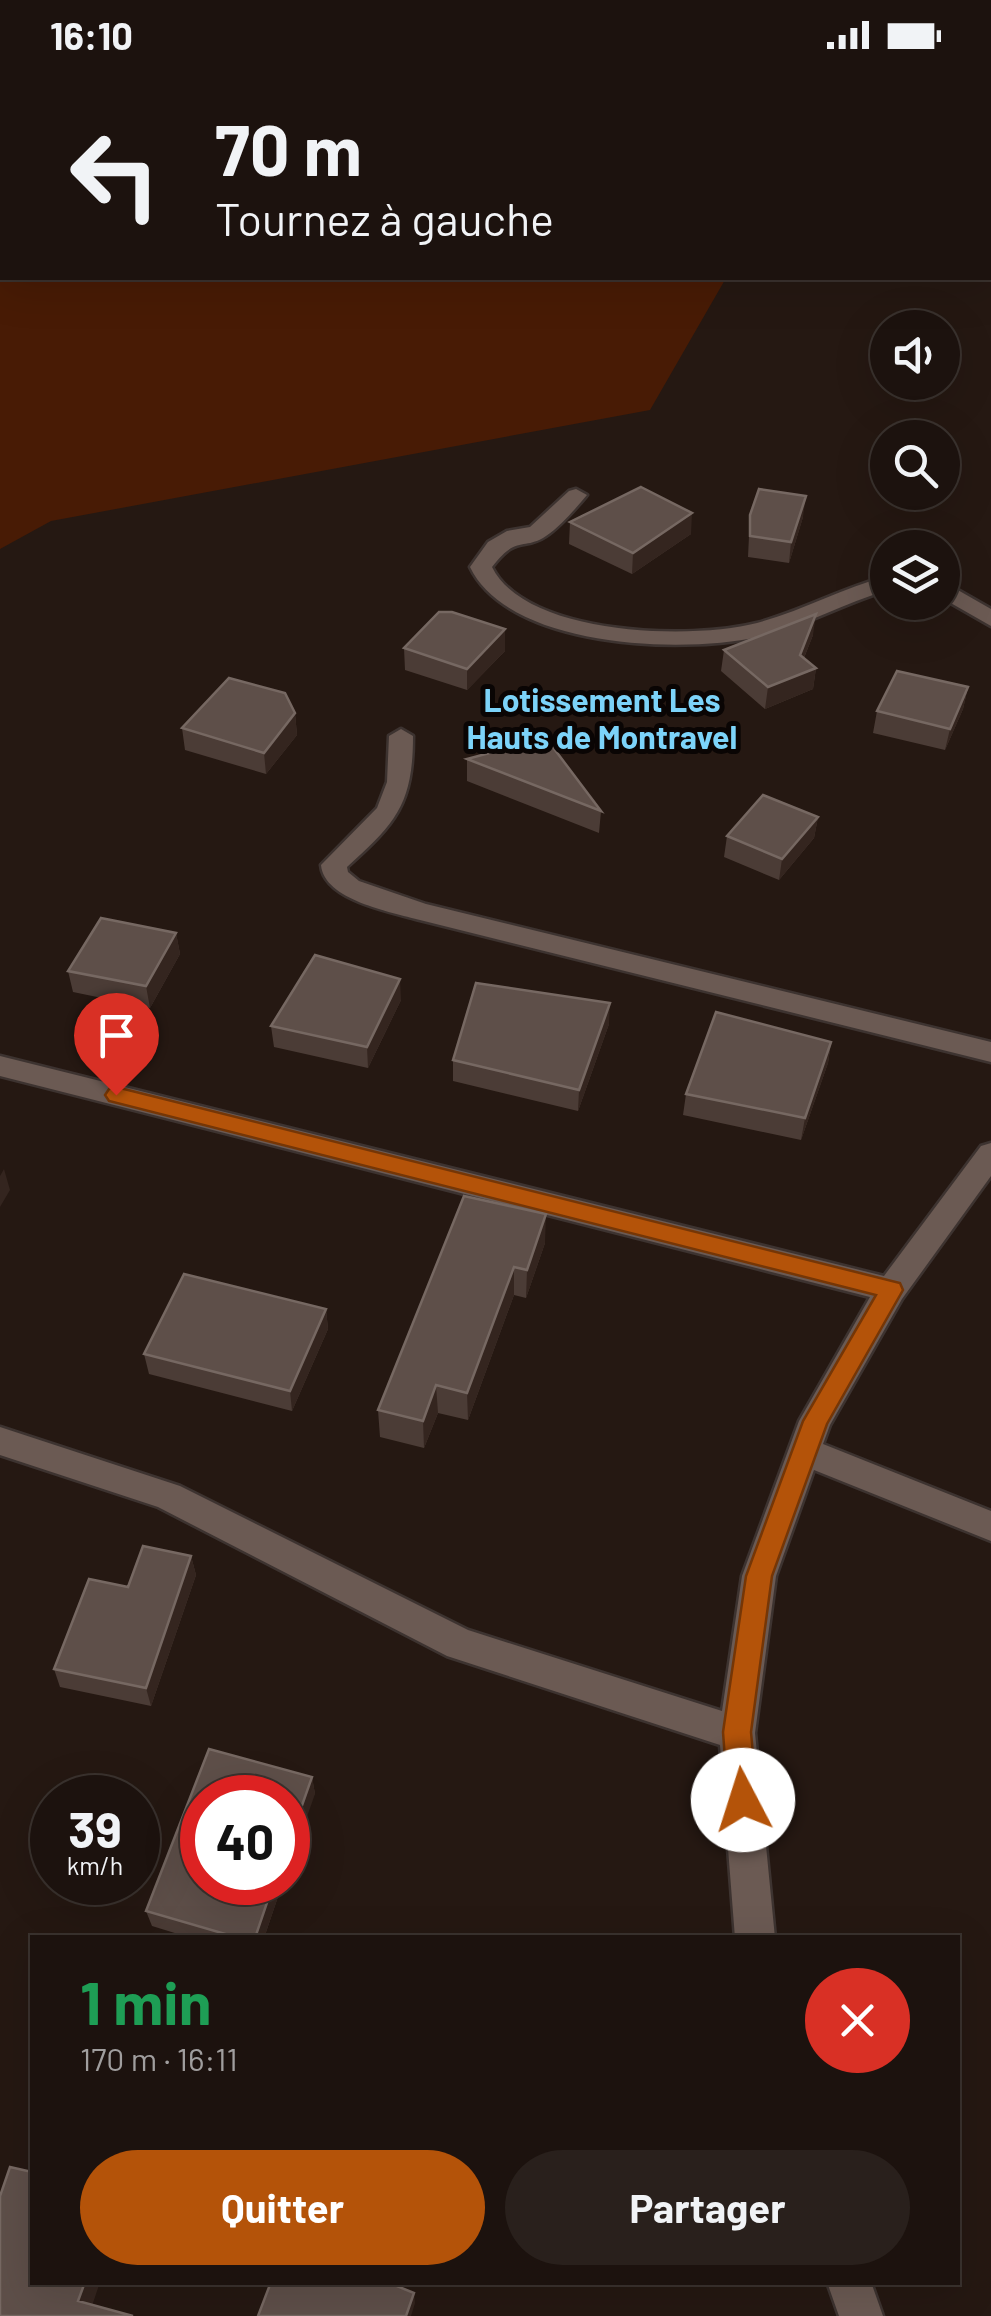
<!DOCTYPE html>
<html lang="fr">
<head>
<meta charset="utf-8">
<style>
	body { margin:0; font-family:Barlow,sans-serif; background:#29201c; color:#f1f3f6; height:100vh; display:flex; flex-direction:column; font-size:38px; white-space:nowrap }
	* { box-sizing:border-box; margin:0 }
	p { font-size:32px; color:#a09e9e }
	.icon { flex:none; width:55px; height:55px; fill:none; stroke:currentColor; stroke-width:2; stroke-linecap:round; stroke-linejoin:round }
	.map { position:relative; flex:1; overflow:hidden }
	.drawer { position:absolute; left:30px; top:1865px; width:930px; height:350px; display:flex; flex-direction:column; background:#1c120e; border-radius:0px; box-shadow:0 10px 40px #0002,0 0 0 2px #3a322e }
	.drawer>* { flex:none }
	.guide { position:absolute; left:0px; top:0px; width:992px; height:210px; box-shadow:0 10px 40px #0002,0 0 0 2px #3a322e; background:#1c120e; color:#f1f3f6; overflow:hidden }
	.controls { position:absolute; left:870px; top:240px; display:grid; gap:20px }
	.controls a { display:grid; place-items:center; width:90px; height:90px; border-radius:50%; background:#1c120e; box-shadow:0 10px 40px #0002,0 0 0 2px #3a322e; font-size:50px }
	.speed { position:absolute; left:30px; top:1705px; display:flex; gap:20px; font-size:50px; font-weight:700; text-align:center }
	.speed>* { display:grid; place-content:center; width:130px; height:130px; border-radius:50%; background:#1c120e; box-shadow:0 10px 40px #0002,0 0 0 2px #3a322e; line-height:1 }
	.speed small { font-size:25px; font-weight:400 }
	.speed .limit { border:15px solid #d22; background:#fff; color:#111 }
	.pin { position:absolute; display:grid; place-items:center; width:85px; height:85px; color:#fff; margin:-102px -42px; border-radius:50% 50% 50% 0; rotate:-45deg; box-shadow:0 0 10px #0007 }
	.pin .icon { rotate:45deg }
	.me { position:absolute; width:110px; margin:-55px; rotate:355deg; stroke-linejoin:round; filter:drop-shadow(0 0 8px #0008) }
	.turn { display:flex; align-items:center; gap:35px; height:210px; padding:0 50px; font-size:45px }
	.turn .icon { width:130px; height:130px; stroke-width:2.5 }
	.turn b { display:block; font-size:70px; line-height:85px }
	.round { display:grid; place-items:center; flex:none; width:105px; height:105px; border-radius:52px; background:#29201c }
	.head { display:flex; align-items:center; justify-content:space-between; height:170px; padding:0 50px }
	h1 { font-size:60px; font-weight:700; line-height:75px; color:#1e9e55 }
	.action { display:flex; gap:20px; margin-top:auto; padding:20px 50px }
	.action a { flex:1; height:115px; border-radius:60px; background:#b45309; color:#fff; font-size:40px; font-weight:700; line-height:115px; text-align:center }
	.action a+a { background:#29201c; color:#f1f3f6 }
	.status { display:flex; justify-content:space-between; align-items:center; height:70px; padding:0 50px; background:#1c120e; direction:ltr }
	.status svg { height:28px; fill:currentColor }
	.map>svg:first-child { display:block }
	.green { fill:#481b05 }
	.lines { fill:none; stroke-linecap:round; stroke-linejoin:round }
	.minor-casing { stroke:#3d3330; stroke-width:5 }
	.minor { fill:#6b5a53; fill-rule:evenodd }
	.wall { fill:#4b3c36 }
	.shaded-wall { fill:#34251f }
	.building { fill:#5e4f49; stroke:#766862; stroke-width:2.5 }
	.route { fill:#b45309; stroke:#753606; stroke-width:2.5 }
	.labels { text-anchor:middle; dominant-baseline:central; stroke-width:10; stroke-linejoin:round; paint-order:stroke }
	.far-neighbourhood-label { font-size:32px; font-weight:bold; fill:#7cd3f9; stroke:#0a0504 }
</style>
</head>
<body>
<div class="status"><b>16:10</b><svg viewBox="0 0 49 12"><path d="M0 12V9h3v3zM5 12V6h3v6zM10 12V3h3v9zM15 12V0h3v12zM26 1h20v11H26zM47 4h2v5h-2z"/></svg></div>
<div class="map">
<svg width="991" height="2246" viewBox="0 0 991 2246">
	<rect width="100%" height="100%" fill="#251812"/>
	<path class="green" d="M0,0h991v202l-1,-200h-988v206h748h-24l-76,132 -599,111 -51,28z"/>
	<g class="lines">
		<defs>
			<path id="minor" d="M576,419l11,6c-11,13 -26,31 -41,41 -22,15 -29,-2 -54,31 34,69 200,73 265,56 45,-12 85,-35 131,-47v14c-44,13 -85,37 -130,47 -77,17 -249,11 -288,-70l18,-25 19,-11 23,-4 39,-36z
				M942,511l49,28v17l-49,-28z
				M401,659l12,7c0,68 -17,87 -66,131l1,5 11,9 67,23 565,138v20l-571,-142c-29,-8 -96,-20 -99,-55l56,-57 10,-26 2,-46z
				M0,986l884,220 97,-130 10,-3v33l-89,123 -72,126 -7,19 168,67v30l-177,-71 -38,106 -21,157 20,205h-40l-15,-193 -273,-89 -289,-149 -158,-52v-28l180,59 288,144 254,81 20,-135 57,-155 71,-124 -870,-221z
				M827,2212h44l12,34h-44z"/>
		</defs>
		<use href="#minor" class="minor-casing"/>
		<use href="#minor" class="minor"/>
	</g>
	<path class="wall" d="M750,445l53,2 -14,46 -41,-6z
		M570,452l121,12 -59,40 -63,-30z
		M813,565l-9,23 12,10 -3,21 -48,20 -44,-38 3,-21z
		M404,578l101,3 -38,39 -62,-20z
		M968,617l-5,22 -18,41 -72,-17 4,-22z
		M295,643l2,22 -31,39 -81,-24 -3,-22z
		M467,689l134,52 -2,22 -132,-52z
		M818,747l-4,21 -35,42 -55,-23 3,-21z
		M176,863l4,21 -30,54 -77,-16 -5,-21z
		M401,930l-33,68 -94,-21 -3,-21z
		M609,954l-31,87 -125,-30v-21z
		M831,972l-3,21 -27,77 -118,-25 3,-21z
		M464,1126l81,47 -19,55 -12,-3 -46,125 -30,-7 -14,35 -44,-11 -2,-27z
		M326,1239l2,20 -36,82 -143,-37 -5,-20z
		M191,1486l5,19 -45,131 -91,-19 -6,-18 74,-82z
		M312,1707l3,17 -113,88h81l-19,56h-73l-39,-12 -6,-15z"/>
	<path class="shaded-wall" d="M806,426l-3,21 -14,46 2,-21z
		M692,443l-1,21 -59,40 1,-21z
		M816,544l-3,21 -16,40 19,-7 -3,21 -48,20 3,-22 32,-32z
		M505,559v22l-38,39v-21z
		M968,617l-5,22 -18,41 5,-21z
		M295,643l2,22 -31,39 -2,-21z
		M818,747l-4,21 -35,42 3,-21z
		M176,863l4,21 -30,54 -4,-22z
		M400,909l1,21 -33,68 -1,-21z
		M610,933l-1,21 -31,87 1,-21z
		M831,972l-3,21 -27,77 4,-22z
		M4,1099l6,21 -10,17v-31z
		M546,1144l-1,29 -19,55 1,-28z
		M514,1197v28l-46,125 -1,-27z
		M326,1239l2,20 -36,82 -2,-20z
		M436,1315l2,28 -14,35 -1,-27z
		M191,1486l5,19 -45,131 -5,-18z
		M312,1707l3,17 -27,76v-25z
		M274,1812h9l-19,56h-9z
		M85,2212h15l-11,33 -11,-14z
		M414,2223l1,10 -4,13h-5z"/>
	<path class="building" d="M641,417l51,26 -59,40 -63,-31z
		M759,419l47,7 -15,46 -41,-6v-21z
		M439,542h13l53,17 -38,40 -63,-21z
		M816,544l-16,41 16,13 -48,19 -44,-37z
		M897,601l71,16 -18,42 -73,-18z
		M229,608l56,15 10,20 -31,40 -82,-25z
		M546,668l55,73 -134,-52z
		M763,725l55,22 -36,42 -55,-23z
		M101,848l75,15 -30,53 -78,-15z
		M315,885l85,24 -33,68 -96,-21z
		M476,913l134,20 -31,87 -126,-30z
		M716,942l115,30 -26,76 -119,-24z
		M464,1126l82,18 -19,56 -13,-3 -47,126 -31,-8 -13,36 -45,-11z
		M184,1204l142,35 -36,82 -146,-37z
		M143,1476l48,10 -45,132 -92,-19 35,-90 39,8z
		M209,1679l103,28 -24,68v-47h-86v84h72l-19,56h-16l-93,-27z
		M10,2097l22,5v110h53l-7,19 55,15h-133v-120z
		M271,2212h116l27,11 -8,23h-148z"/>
	<path class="route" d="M116,1017l784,196 3,7 -76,134 -55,152 -21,156 6,68 -4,10 -10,4 -10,-4 -5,-10 -5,-68 23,-156 57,-155 73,-126 -767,-194 -4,-6 4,-6z"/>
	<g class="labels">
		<g class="far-neighbourhood-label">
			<text x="602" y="629">Lotissement Les<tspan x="602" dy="37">Hauts de Montravel</tspan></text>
		</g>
	</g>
</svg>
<div class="controls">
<a><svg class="icon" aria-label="sound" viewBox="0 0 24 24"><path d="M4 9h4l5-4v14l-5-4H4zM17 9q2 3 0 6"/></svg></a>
<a><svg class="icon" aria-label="search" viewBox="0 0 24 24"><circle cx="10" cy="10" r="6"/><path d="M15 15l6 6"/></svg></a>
<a><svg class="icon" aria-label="layers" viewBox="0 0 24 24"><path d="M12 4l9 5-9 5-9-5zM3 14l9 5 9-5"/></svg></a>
</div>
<div class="speed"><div>39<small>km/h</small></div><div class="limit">40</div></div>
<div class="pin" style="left:116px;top:1025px;background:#d93025"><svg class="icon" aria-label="arrive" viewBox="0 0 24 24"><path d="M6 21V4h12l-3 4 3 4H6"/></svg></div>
<svg class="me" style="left:743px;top:1730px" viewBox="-20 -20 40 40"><circle r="19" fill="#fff"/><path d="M0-13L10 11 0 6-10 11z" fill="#b45309"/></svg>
<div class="guide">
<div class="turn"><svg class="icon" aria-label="left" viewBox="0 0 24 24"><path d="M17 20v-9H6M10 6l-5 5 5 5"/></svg><div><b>70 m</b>Tournez à gauche</div></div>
</div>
<section class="drawer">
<div class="head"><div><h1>1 min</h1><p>170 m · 16:11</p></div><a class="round" style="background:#d93025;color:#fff"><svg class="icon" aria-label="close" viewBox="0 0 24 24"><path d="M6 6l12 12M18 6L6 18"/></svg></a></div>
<div class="action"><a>Quitter</a><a>Partager</a></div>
</section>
</div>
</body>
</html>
